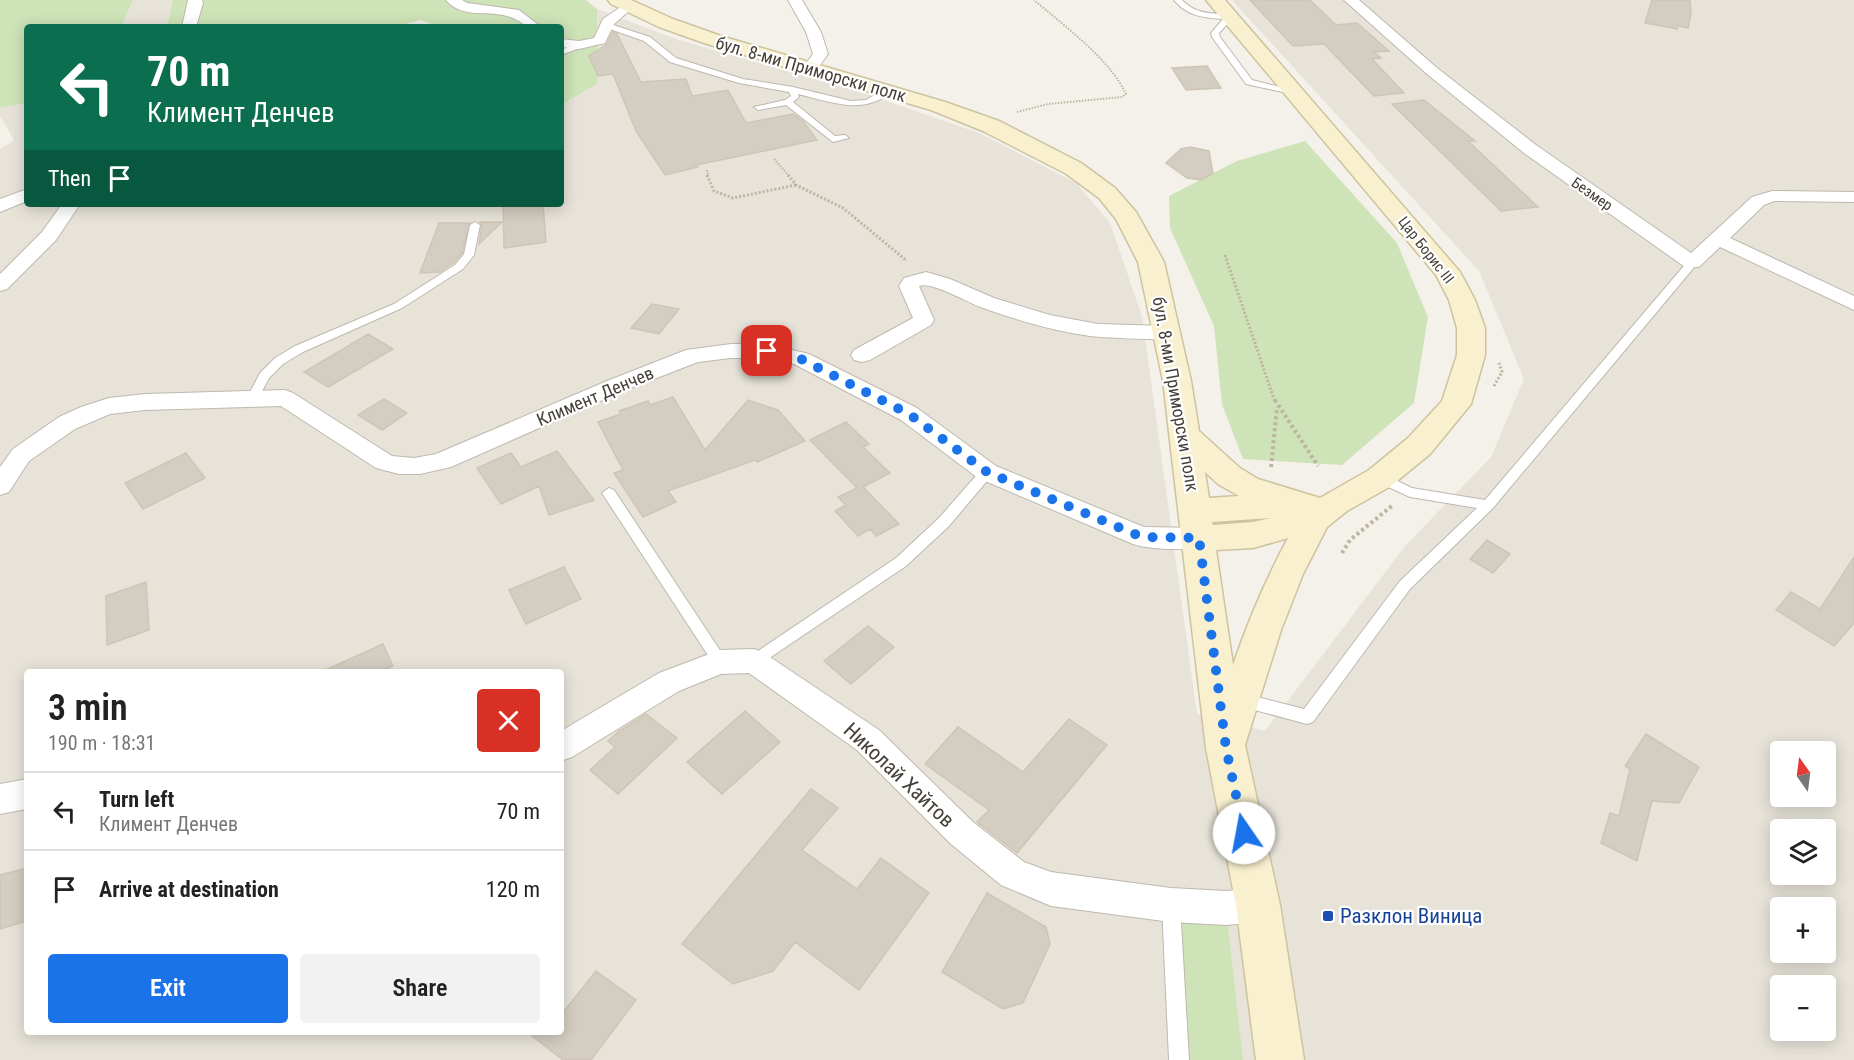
<!DOCTYPE html>
<html lang="en">
<head>
<meta charset="utf-8">
<style>
	body { margin:0; font-family:"Roboto Condensed",sans-serif; background:#f2f2f2; color:#222; height:100vh; display:flex; flex-direction:column; font-size:22px; white-space:nowrap }
	* { box-sizing:border-box; margin:0 }
	p { font-size:20px; color:#767676 }
	.icon { flex:none; width:33px; height:33px; fill:none; stroke:currentColor; stroke-width:2; stroke-linecap:round; stroke-linejoin:round }
	.map { position:relative; flex:1; overflow:hidden }
	.details { position:absolute; left:24px; top:669px; width:540px; height:366px; display:flex; flex-direction:column; background:#fff; border-radius:6px; box-shadow:0 3px 15px #0003 }
	.details>* { flex:none }
	.banner { position:absolute; left:24px; top:24px; width:540px; height:183px; border-radius:6px; box-shadow:0 3px 15px #0003; background:#0b6e4f; color:#fff; overflow:hidden }
	.needle { width:39px; rotate:346deg }
	.tools { position:absolute; left:1770px; top:741px; display:grid; gap:12px }
	.tools a { display:grid; place-items:center; width:66px; height:66px; border-radius:6px; background:#fff; box-shadow:0 3px 15px #0003; font-size:30px }
	.pin { position:absolute; display:grid; place-items:center; width:51px; height:51px; color:#fff; margin:-26px; border-radius:12px; box-shadow:0 3px 9px #0006 }
	.me { position:absolute; width:66px; margin:-33px; rotate:348deg; stroke-linejoin:round; filter:drop-shadow(0 0 4px #0008) }
	.turn { display:flex; align-items:center; gap:21px; height:126px; padding:0 24px; font-size:27px }
	.turn .icon { width:78px; height:78px; stroke-width:2.5 }
	.turn b { display:block; font-size:42px; line-height:51px }
	.then { display:flex; align-items:center; height:57px; padding:0 24px; background:#0003; gap:12px; font-size:22px }
	.round { display:grid; place-items:center; flex:none; width:63px; height:63px; border-radius:6px; background:#f2f2f2 }
	.head { display:flex; align-items:center; justify-content:space-between; height:102px; padding:0 24px }
	h1 { font-size:36px; font-weight:600; line-height:45px }
	.action { display:flex; gap:12px; margin-top:auto; padding:12px 24px }
	.action a { flex:1; height:69px; border-radius:6px; background:#1a73e8; color:#fff; font-size:24px; font-weight:600; line-height:69px; text-align:center }
	.action a+a { background:#f2f2f2; color:#222 }
	ul { padding:0; list-style:none }
	li { display:flex; align-items:center; gap:18px; height:78px; padding:0 24px; border-top:2px solid #e0e0e0 }
	li div { flex:1 }
	li b { display:block; font-size:22px }
	li em { font-style:normal }
	.map>svg:first-child { display:block }
	.residential { fill:#e7e3d9; fill-rule:evenodd }
	.green { fill:#cee3b8 }
	.building { fill:#d4cdc1; stroke:#cec5b5; stroke-width:1.5 }
	.lines { fill:none; stroke-linecap:round; stroke-linejoin:round }
	.lane-casing { stroke:#beb8ae; stroke-width:2 }
	.street-casing { stroke:#beb8ae; stroke-width:2 }
	.secondary-casing { stroke:#cec39f; stroke-width:3 }
	.path-far2 { stroke:#beb4a0; stroke-width:2; stroke-dasharray:1.5 1.5; stroke-linecap:butt }
	.path-far1 { stroke:#beb4a0; stroke-width:3; stroke-dasharray:2 2; stroke-linecap:butt }
	.path { stroke:#beb4a0; stroke-width:4; stroke-dasharray:3 3; stroke-linecap:butt }
	.lane { fill:#fff; fill-rule:evenodd }
	.street { fill:#fff; fill-rule:evenodd }
	.secondary { fill:#f9f0cf; fill-rule:evenodd }
	.route { stroke:#1a73e8; stroke-width:10; stroke-dasharray:0 18 }
	.transit-dot { fill:#1a4fb4; stroke:#fff; stroke-width:2 }
	.labels { text-anchor:middle; dominant-baseline:central; stroke-width:4.5; stroke-linejoin:round; paint-order:stroke }
	.far-street-label { font-size:15px; fill:#464139; stroke:#fff }
	.street-label { font-size:18px; fill:#464139; stroke:#fff }
	.near-street-label { font-size:21px; fill:#464139; stroke:#fff }
	.near-transit-label { font-size:21px; fill:#164399; stroke:#fff; text-anchor:start }
</style>
</head>
<body>
<div class="map">
<svg width="1854" height="1060" viewBox="0 0 1854 1060">
	<rect width="100%" height="100%" fill="#f3f1ea"/>
	<path class="residential" d="M133,0h40l-6,27h-46z
		M1232,0h622v1060h-1854v-911l14,-9 -14,-24v-8l27,-5v101h534v-99l36,-21v-75l79,30 190,55 113,39 97,50 34,40 32,93 55,398 68,17 140,-185 86,-89 33,-78 -45,-108zM27,672h534v360h-534zM1780,752h46v44h-46zM1780,830h46v44h-46zM1780,908h46v44h-46zM1780,986h46v44h-46z"/>
	<path class="green" d="M0,0h133l-12,27h-94v76l-27,5z
		M173,0h413l11,9v75l-36,21v-78h-123l-17,-7 -27,7h-227z
		M1305,141l92,102 31,74 -14,86 -72,62 -99,-6 -21,-55 -8,-78 -44,-98 -1,-32 68,-35z
		M1171,905l55,3 17,152h-64z"/>
	<path class="building" d="M1250,0h60l26,25 21,-2 32,28 -15,1 7,6 -9,1 32,34 -30,3 -50,-52 -31,2z
		M1652,0h38l1,14 -3,14 -10,-2 -1,3 -32,-6z
		M613,32l4,2 24,48 45,-3 6,17 36,-6 18,33 47,-9 10,7 14,19 -121,25 2,2 -33,8 -29,-44 -23,-57 -15,2 -9,-20 18,-12z
		M1207,66l14,22 -35,2 -14,-22z
		M1424,100l51,41h-7l70,66 -37,4 -109,-107z
		M1190,147l19,4 4,22 -12,7 -14,-2 -21,-15 15,-14z
		M503,204h40l3,38 -42,6z
		M480,222h22l-23,22 3,-19z
		M439,223h31l-8,30 -9,10 -13,9 -20,1z
		M652,304l27,5 -20,25 -28,-6z
		M368,334l25,15 -65,38 -24,-15z
		M673,397l32,53 43,-50 30,10 27,31 -48,21 -2,-2 -87,31 8,11 -33,15 -29,-44 9,-3 -25,-48 23,-8 -2,-3 29,-10 2,4z
		M384,399l23,14 -25,17 -24,-15z
		M846,422l23,22 -6,3 27,26 -27,14 36,37 -23,12 -6,-7 -12,7 -23,-25 11,-6 -8,-8 19,-9 -47,-48z
		M557,451l37,49 -45,15 -10,-29 -38,18 -24,-36 34,-15 10,14z
		M186,453l19,25 -62,31 -18,-26z
		M1487,540l23,14 -17,19 -23,-14z
		M1854,557v66l-20,23 -58,-36 15,-18 29,17z
		M564,567l17,32 -55,25 -17,-34z
		M146,582l3,48 -42,15 -1,-49z
		M868,626l26,21 -43,37 -27,-23z
		M383,644l10,22 -14,6h-58z
		M745,711l35,31 -58,52 -35,-32z
		M646,714l31,24 -59,56 -28,-24 25,-23 -7,-6 11,-10z
		M1069,719l38,26 -90,108 -40,-31 12,-12 -64,-46 33,-37 65,45z
		M1646,734l53,33 -20,36 -27,-2 -15,60 -36,-18 9,-30 9,3 11,-47 -5,-3z
		M811,789l27,19 -36,42 55,39 24,-31 48,35 -70,97 -64,-48 -22,29 -40,13 -51,-40z
		M27,868v53l-27,8v-54z
		M987,893l59,34 4,17 -27,59 -20,6 -61,-37z
		M596,971l40,29 -45,60h-28l-36,-28h34v-17z"/>
	<g class="lines">
		<defs>
			<path id="lane" d="M1174,0h8c14,15 31,13 50,15v4l-13,14 1,4 32,43 44,11v4l-50,-11 -34,-47 -1,-4 12,-14c-19,-1 -36,-3 -49,-19z
				M607,23l43,14 26,21 67,21 50,8 58,14 15,-1 19,-11 7,2c-28,25 -61,11 -94,3l1,3 -6,5 42,34 10,-1 4,3 -16,4 -47,-37 -28,5 -4,-3 31,-7 6,-4 -2,-4 -50,-9 -69,-21 -26,-21 -40,-14 -1,-2z
				M579,43h3v4l-21,8v-5z
				M475,222l5,3 -6,30 -11,14 -61,39 -99,44 -20,12 -14,14 -12,23h-8l-2,-3 13,-25 15,-15 20,-12 99,-42 61,-39 9,-11 6,-29z
				M1692,260l5,3 -1,2 -203,243 -83,81 -97,133 -6,2 -71,-19 -3,-5 3,-5 5,-2 63,16 96,-128 77,-73 -67,-11 -35,-16 -1,-3 1,-3h10l27,13 73,12 203,-239z
				M987,467l6,5 -1,3 -43,51 -43,40 -147,99 -5,2 -5,-2 -3,-4 3,-4 147,-99 43,-40 43,-49z
				M609,488l5,2 111,168 3,4 -3,4 -5,2 -5,-2 -111,-170 -2,-3z
				M1171,896l6,3 3,6 9,155h-20l-7,-155 3,-6z"/>
			<path id="street" d="M188,0h14l1,3 -7,24h-14z
				M446,0h16l5,3 52,7 22,17c-22,0 -14,-4 -31,-10 -21,-8 -47,3 -64,-17z
				M788,0h14l19,32 7,22 -13,18h-10l-3,-3 11,-15 -7,-22z
				M1344,0h15l78,68 99,77 155,108 61,-56 20,-6 82,1v10l-80,-1 -10,4 -34,33 124,58v14l-134,-63 -21,20h-14l-161,-114 -97,-79z
				M628,2l7,4 -21,18 -9,19 -26,6 -18,-2v-8l18,2 15,-3 9,-19z
				M27,189v12l-27,11v-13z
				M62,204h18l-24,36 -49,49 -7,2v-17l42,-42z
				M926,272l24,7 44,19 56,17 48,9 70,2 7,2 4,5 -4,5 -7,2c-26,-2 -52,-1 -78,-4 -37,-5 -73,-16 -107,-28 -15,-5 -51,-27 -64,-22l15,34 -3,5 -61,35 -8,2 -8,-2 -3,-5 3,-5 59,-32 -14,-32 5,-8z
				M731,344h36l42,10 108,54 79,58 148,61 55,1 9,3 4,7 -4,7c-18,6 -57,5 -75,-1l-155,-66 -77,-58 -107,-56 -27,-6h-36l-33,4 -75,29 -172,76 -31,7h-21l-23,-6 -95,-62 -136,4 -35,4 -35,15 -46,32 -20,31 -9,3v-28l13,-18 46,-32 22,-10 28,-9 36,-4 140,-4 8,3 99,63 22,2 22,-4 171,-73 79,-31z
				M754,649l10,4 115,77 94,92 51,40 27,10 120,16 55,3 32,-3 12,5 5,12 -5,12 -12,5 -32,3 -55,-3 -120,-16 -50,-21 -50,-41 -94,-94 -108,-77 -28,1 -42,17 -107,66 -11,4v-30l98,-58 61,-23z
				M27,779v30l-27,5v-30z"/>
			<path id="secondary" d="M608,0h23l42,19 48,17 224,66 54,19 82,42 34,25 21,24 28,50 27,119 8,50 41,37 18,11 62,19 49,-28 39,-32 34,-37 15,-46v-27l-8,-28 -13,-25 -230,-275h19l235,272 15,28 10,28v27l-14,49 -41,50 -39,32 -44,25 -20,16 -24,47 -22,56 -36,115 35,160 24,155h-48l-20,-155 -30,-157 -43,-367 -25,-119 -22,-43 -17,-21 -34,-25 -82,-42 -52,-21 -224,-66 -48,-17 -48,-23zM1205,472l13,12 21,12 -30,2zM1271,518l-18,4 -40,3 -1,-3zM1288,538c-22,41 -40,83 -55,127l-17,-115 37,-2z"/>
		</defs>
		<use href="#lane" class="lane-casing"/>
		<use href="#street" class="street-casing"/>
		<use href="#secondary" class="secondary-casing"/>
		<path class="path-far2" d="M1017,112l31,-8 74,-7 4,-3c-16,-35 -63,-69 -92,-94
			M774,159l15,17
			M707,170l1,6"/>
		<path class="path-far1" d="M707,175l7,16 19,7 63,-13
			M788,175l8,10 47,23 64,53
			M1225,255l50,147
			M1494,386l8,-14 -3,-9"/>
		<path class="path" d="M1275,400l43,66
			M1271,467l6,-60
			M1342,553l8,-13 43,-35"/>
		<use href="#lane" class="lane"/>
		<use href="#street" class="street"/>
		<use href="#secondary" class="secondary"/>
	</g>
	<g class="lines">
		<path class="route" d="M767,351l34,8 108,55 78,58 155,65 57,1 27,210 18,85"/>
	</g>
	<rect class="transit-dot" x="1322" y="910" width="12" height="12" rx="3"/>
	<g class="labels">
		<g class="far-street-label">
			<text transform="translate(1592 194) rotate(35)">Безмер</text>
			<text transform="translate(1426 250) rotate(52)">Цар Борис III</text>
		</g>
		<g class="street-label">
			<text transform="translate(811 69) rotate(16)">бул. 8-ми Приморски полк</text>
			<text transform="translate(1176 394) rotate(80)">бул. 8-ми Приморски полк</text>
			<text transform="translate(595 396) rotate(-23)">Климент Денчев</text>
		</g>
		<g class="near-street-label">
			<text transform="translate(899 775) rotate(43)">Николай Хайтов</text>
		</g>
		<g class="near-transit-label">
			<text x="1340" y="916">Разклон Виница</text>
		</g>
	</g>
</svg>
<div class="tools">
<a><svg class="needle" viewBox="-14 -14 28 28"><path d="M0-13l5 13h-10z" fill="#e53935"/><path d="M0 13l5-13h-10z" fill="#767676"/></svg></a>
<a><svg class="icon" aria-label="layers" viewBox="0 0 24 24"><path d="M12 4l9 5-9 5-9-5zM3 14l9 5 9-5"/></svg></a>
<a>+</a>
<a>−</a>
</div>
<div class="pin" style="left:767px;top:351px;background:#d93025"><svg class="icon" aria-label="arrive" viewBox="0 0 24 24"><path d="M6 21V4h12l-3 4 3 4H6"/></svg></div>
<svg class="me" style="left:1244px;top:833px" viewBox="-20 -20 40 40"><circle r="19" fill="#fff"/><path d="M0-13L10 11 0 6-10 11z" fill="#1a73e8"/></svg>
<div class="banner">
<div class="turn"><svg class="icon" aria-label="left" viewBox="0 0 24 24"><path d="M17 20v-9H6M10 6l-5 5 5 5"/></svg><div><b>70 m</b>Климент Денчев</div></div>
<div class="then">Then<svg class="icon" aria-label="arrive" viewBox="0 0 24 24"><path d="M6 21V4h12l-3 4 3 4H6"/></svg></div>
</div>
<section class="details">
<div class="head"><div><h1>3 min</h1><p>190 m · 18:31</p></div><a class="round" style="background:#d93025;color:#fff"><svg class="icon" aria-label="close" viewBox="0 0 24 24"><path d="M6 6l12 12M18 6L6 18"/></svg></a></div>
<ul>
<li><svg class="icon" aria-label="left" viewBox="0 0 24 24"><path d="M17 20v-9H6M10 6l-5 5 5 5"/></svg><div><b>Turn left</b><p>Климент Денчев</p></div><em>70 m</em></li>
<li><svg class="icon" aria-label="arrive" viewBox="0 0 24 24"><path d="M6 21V4h12l-3 4 3 4H6"/></svg><div><b>Arrive at destination</b></div><em>120 m</em></li>
</ul>
<div class="action"><a>Exit</a><a>Share</a></div>
</section>
</div>
</body>
</html>
